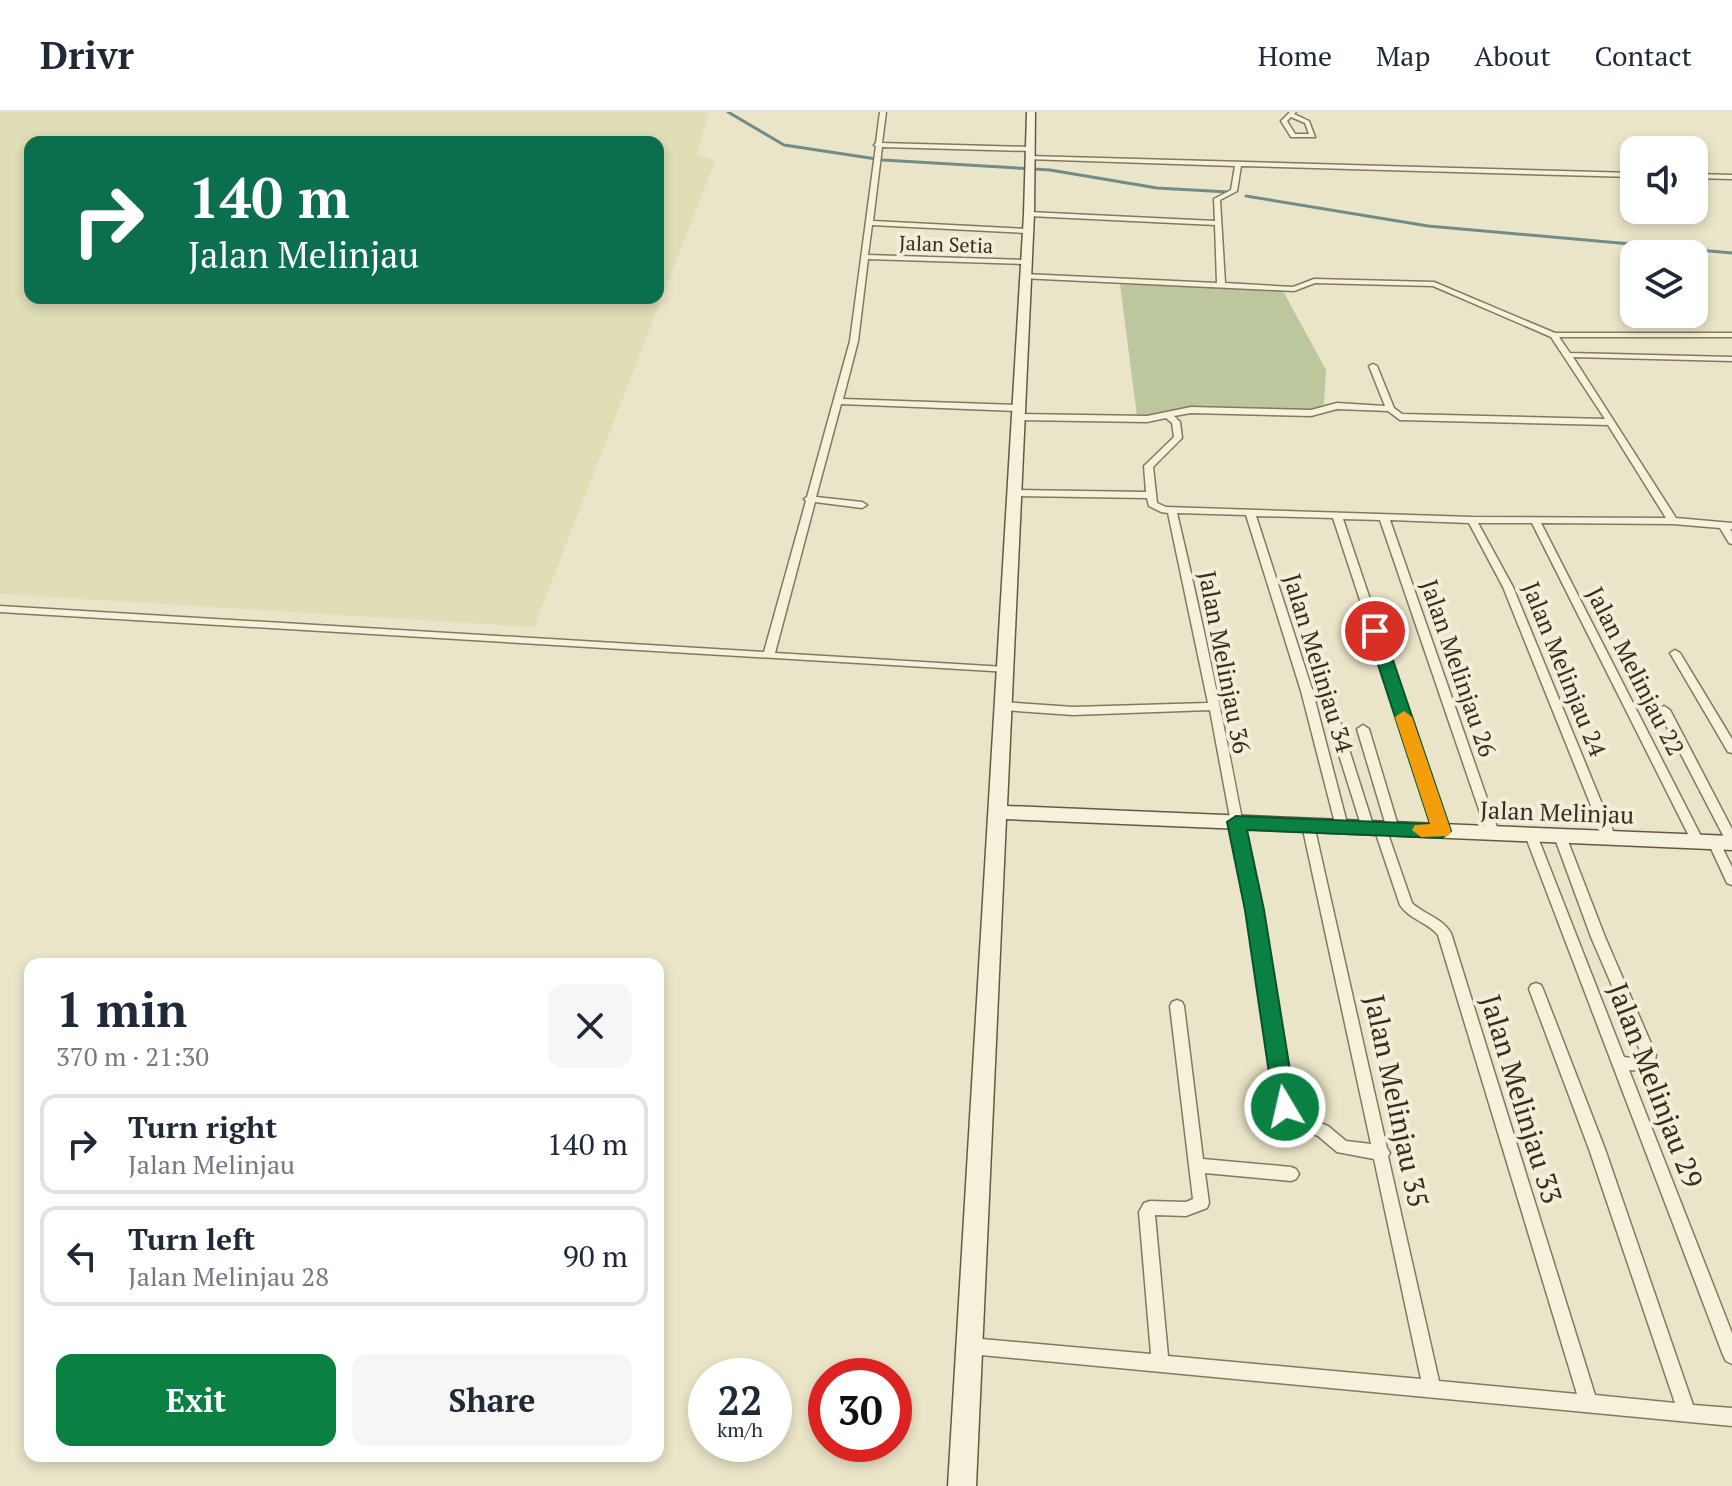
<!DOCTYPE html>
<html lang="en">
<head>
<meta charset="utf-8">
<style>
	body { margin:0; font-family:"PT Serif",serif; background:#f6f6f7; color:#1f2937; height:100vh; display:flex; flex-direction:column; font-size:30px; white-space:nowrap }
	* { box-sizing:border-box; margin:0 }
	p { font-size:26px; color:#747a83 }
	.icon { flex:none; width:44px; height:44px; fill:none; stroke:currentColor; stroke-width:2; stroke-linecap:round; stroke-linejoin:round }
	.map { position:relative; flex:1; overflow:hidden }
	.panel { position:absolute; left:24px; top:846px; width:640px; height:504px; display:flex; flex-direction:column; background:#fff; border-radius:16px; box-shadow:0 4px 12px #0003 }
	.panel>* { flex:none }
	.guide { position:absolute; left:24px; top:24px; width:640px; height:168px; border-radius:16px; box-shadow:0 4px 12px #0003; background:#0b6e4f; color:#fff; overflow:hidden }
	.controls { position:absolute; left:1620px; top:24px; display:grid; gap:16px }
	.controls a { display:grid; place-items:center; width:88px; height:88px; border-radius:16px; background:#fff; box-shadow:0 4px 12px #0003; font-size:40px }
	.speed { position:absolute; left:688px; top:1246px; display:flex; gap:16px; font-size:40px; font-weight:700; text-align:center }
	.speed>* { display:grid; place-content:center; width:104px; height:104px; border-radius:50%; background:#fff; box-shadow:0 4px 12px #0003; line-height:1 }
	.speed small { font-size:20px; font-weight:400 }
	.speed .limit { border:12px solid #d22; background:#fff; color:#111 }
	.pin { position:absolute; display:grid; place-items:center; width:68px; height:68px; color:#fff; margin:-34px; border:4px solid #fff; border-radius:50%; box-shadow:0 2px 8px #0007 }
	.me { position:absolute; width:88px; margin:-44px; rotate:351deg; stroke-linejoin:round; filter:drop-shadow(0 0 6px #0008) }
	.turn { display:flex; align-items:center; gap:28px; height:168px; padding:0 32px; font-size:36px }
	.turn .icon { width:104px; height:104px; stroke-width:2.5 }
	.turn b { display:block; font-size:56px; line-height:68px }
	.round { display:grid; place-items:center; flex:none; width:84px; height:84px; border-radius:16px; background:#f6f6f7 }
	.summary { display:flex; align-items:center; justify-content:space-between; height:136px; padding:0 32px }
	h1 { font-size:48px; font-weight:800; line-height:60px }
	.action { display:flex; gap:16px; margin-top:auto; padding:16px 32px }
	.action a { flex:1; height:92px; border-radius:16px; background:#0b8043; color:#fff; font-size:32px; font-weight:800; line-height:92px; text-align:center }
	.action a+a { background:#f6f6f7; color:#1f2937 }
	ul { padding:0; list-style:none }
	li { display:flex; align-items:center; gap:24px; height:100px; margin:0 16px 12px; padding:0 16px; border:4px solid #e0e1e3; border-radius:16px }
	li div { flex:1 }
	li b { display:block; font-size:30px }
	li em { font-style:normal }
	header { display:flex; align-items:center; gap:48px; box-sizing:border-box; height:112px; padding:0 40px; background:#fff; border-bottom:2px solid #e0e1e3 }
	header strong { font-size:38px }
	nav { display:flex; gap:44px; margin-inline-start:auto; font-size:28px }
	.map>svg:first-child { display:block }
	.farmland { fill:#dfdeb6; fill-rule:evenodd }
	.green { fill:#bcc79d }
	.lines { fill:none; stroke-linecap:round; stroke-linejoin:round }
	.stream { stroke:#708c89; stroke-width:3 }
	.street-casing { stroke:#84785f; stroke-width:3 }
	.secondary-casing { stroke:#665942; stroke-width:3 }
	.street { fill:#f5f1da; fill-rule:evenodd }
	.secondary { fill:#f5f1da; fill-rule:evenodd }
	.route { fill:#0b8043; stroke:#07532c; stroke-width:2 }
	.slow { fill:#f59e0b }
	.labels { text-anchor:middle; dominant-baseline:central; stroke-width:8; stroke-linejoin:round; paint-order:stroke }
	.far-street-label { font-size:20px; fill:#362e21; stroke:#f2eed7 }
	.street-label { font-size:24px; fill:#362e21; stroke:#f2eed7 }
	.near-street-label { font-size:28px; fill:#362e21; stroke:#f2eed7 }
</style>
</head>
<body>
<header>
<strong>Drivr</strong>
<nav><a>Home</a><a>Map</a><a>About</a><a>Contact</a></nav>
</header>
<div class="map">
<svg width="1732" height="1374" viewBox="0 0 1732 1374">
	<rect width="100%" height="100%" fill="#eae5c8"/>
	<path class="farmland" d="M0,0h709l-12,42 18,7 -181,466 -534,-33zM30,30h628v156h-628z"/>
	<path class="green" d="M1120,172l163,7 43,79 -2,34 -10,7 -130,-2 -29,7h-18z"/>
	<g class="lines">
		<path class="stream" d="M728,0l56,33 99,15 167,10 107,18 71,4
			M1246,84l182,30 304,27"/>
		<defs>
			<path id="street" d="M880,0h6l-4,31 148,4 3,2 -3,2 -148,-4 -9,74 153,8 3,2 -3,2 -154,-8 -4,30 156,5 4,2 -4,2 -156,-5 -10,82 -15,58 174,6 4,3 -4,3 -176,-7 -25,93 46,5 5,3 -5,3 -47,-6 -40,151 230,14 5,3 -1,2 -1009,-60v-6l764,46 42,-151 -2,-2 3,-2 43,-156 26,-195 -2,-1 2,-2z
				M1290,0h6l-2,2 15,7 6,16h-24l-10,-16zM1291,5l14,6 4,11h-14l-8,-13z
				M1029,44l605,17v4l-393,-11 -4,25 -17,9 5,83 68,4 21,-8 120,3 121,51h177v4h-173l11,16 162,4v4l-159,-4 103,161 56,5v6h-2l2,3v12l-3,-1 -9,-15 -47,-4 -132,-1 163,319 -2,3h-8l-2,-3 -160,-319h-54l35,64 103,251 -2,3h-8l-2,-3 -101,-251 -34,-64 -79,-3 109,313 -6,4 -6,-4 -107,-313 -37,-1 105,312 -6,4 -6,-4 -103,-313 -77,-2 56,173 22,13 40,126 6,-4 6,4 26,75c13,12 29,14 39,30l144,462 80,8 -86,-254 -60,-160 2,-4 5,-2 5,2 2,4 62,160 88,256 39,3v18l-762,-72 -6,-2 -2,-6 2,-6 6,-2 181,16 -12,-142 5,-9 6,-2 36,1 7,-3 -23,-193 2,-4 5,-2 5,2 2,4 19,153 88,8 5,2 3,5 -3,5 -5,2 -86,-8 4,30 -2,5 -21,8 -31,-1 13,141 253,23 -47,-220 -37,-7 -19,-16 -33,-13 -7,-16 -36,-225 -32,-172 -137,5 -70,-5 -6,-4 6,-4 70,5 135,-4 -40,-190 -7,-1 -12,-6 -2,-8 -134,-2 -5,-3 5,-3 133,2 -2,-26 30,-29 -2,-14 -6,-5 -19,4 -129,-2 -4,-3 4,-3 129,2 44,-9 120,3 26,-7 48,3 -16,-40 4,-2 4,2 17,42 8,6 203,5 -54,-82 -118,-51 -118,-3 -21,8 -273,-13v-4h3l193,9 -2,-58 -186,-9 -3,-2 3,-2 186,9 -1,-22 17,-9 4,-24 -208,-7zM1337,297l51,2 12,9 208,5 58,93 -194,-1 -306,-10 -9,-4 -4,-36 29,-29 -2,-16 -6,-6 17,-3 120,3zM1177,401l69,2 55,176 35,136 6,4 6,-4 -33,-127 8,4 39,124 6,4 6,-4 26,77c9,14 27,17 38,30l139,459 -138,-13 -51,-225 2,-3 -3,-5 -73,-323 -6,-4 -6,4 69,319 -25,-3 -18,-15 -33,-13 -3,-6c-32,-199 -68,-397 -115,-594z
				M1694,62l38,1v4l-38,-1z
				M1675,538l5,3 52,86v14l-4,-1 -58,-99z
				M1664,594l6,4 62,119v17l-4,-2 -2,-3 -68,-131z
				M1363,613l6,4 30,100 -6,4 -6,-4 -30,-100z
				M1531,719l4,1 2,3 87,222 16,2 2,-4 -51,-118 -37,-101 2,-3h8l2,3 39,101 51,118 -2,10c-9,6 -15,6 -25,5l103,263v31l-6,-3 -3,-6 -198,-520 2,-3z
				M1714,725l4,2 14,28v18l-5,-2 -19,-41 2,-3z"/>
			<path id="secondary" d="M1027,0h8l-1,102 -27,592 725,30v14l-726,-31 -30,667h-28l76,-1272z"/>
		</defs>
		<use href="#street" class="street-casing"/>
		<use href="#secondary" class="secondary-casing"/>
		<use href="#street" class="street"/>
		<use href="#secondary" class="secondary"/>
	</g>
	<path class="route" d="M1375,514l8,5 68,200 -9,7 -195,-8 17,80 32,197 -3,7 -8,2 -8,-2 -3,-7 -29,-197 -18,-88 9,-6 194,8 -63,-193z"/>
	<path class="slow" d="M1404,599l8,6 39,114 -3,5 -27,1 -9,-7 3,-5 15,-1 -35,-107z"/>
	<g class="labels">
		<g class="far-street-label">
			<text transform="translate(946 132) rotate(2)">Jalan Setia</text>
		</g>
		<g class="street-label">
			<text transform="translate(1225 550) rotate(79)">Jalan Melinjau 36</text>
			<text transform="translate(1319 551) rotate(73)">Jalan Melinjau 34</text>
			<text transform="translate(1459 556) rotate(71)">Jalan Melinjau 26</text>
			<text transform="translate(1565 557) rotate(68)">Jalan Melinjau 24</text>
			<text transform="translate(1636 559) rotate(63)">Jalan Melinjau 22</text>
			<text transform="translate(1557 700) rotate(2)">Jalan Melinjau</text>
		</g>
		<g class="near-street-label">
			<text transform="translate(1656 973) rotate(69)">Jalan Melinjau 29</text>
			<text transform="translate(1522 987) rotate(73)">Jalan Melinjau 33</text>
			<text transform="translate(1397 989) rotate(78)">Jalan Melinjau 35</text>
		</g>
	</g>
</svg>
<div class="controls">
<a><svg class="icon" aria-label="sound" viewBox="0 0 24 24"><path d="M4 9h4l5-4v14l-5-4H4zM17 9q2 3 0 6"/></svg></a>
<a><svg class="icon" aria-label="layers" viewBox="0 0 24 24"><path d="M12 4l9 5-9 5-9-5zM3 14l9 5 9-5"/></svg></a>
</div>
<div class="speed"><div>22<small>km/h</small></div><div class="limit">30</div></div>
<div class="pin" style="left:1375px;top:519px;background:#d93025"><svg class="icon" aria-label="arrive" viewBox="0 0 24 24"><path d="M6 21V4h12l-3 4 3 4H6"/></svg></div>
<svg class="me" style="left:1285px;top:995px" viewBox="-20 -20 40 40"><circle r="17" fill="#0b8043" stroke="#fff" stroke-width="3"/><path d="M0-11L8 9 0 5-8 9z" fill="#fff"/></svg>
<div class="guide">
<div class="turn"><svg class="icon" aria-label="right" viewBox="0 0 24 24"><path d="M7 20v-9h11M14 6l5 5-5 5"/></svg><div><b>140 m</b>Jalan Melinjau</div></div>
</div>
<section class="panel">
<div class="summary"><div><h1>1 min</h1><p>370 m · 21:30</p></div><a class="round"><svg class="icon" aria-label="close" viewBox="0 0 24 24"><path d="M6 6l12 12M18 6L6 18"/></svg></a></div>
<ul>
<li><svg class="icon" aria-label="right" viewBox="0 0 24 24"><path d="M7 20v-9h11M14 6l5 5-5 5"/></svg><div><b>Turn right</b><p>Jalan Melinjau</p></div><em>140 m</em></li>
<li><svg class="icon" aria-label="left" viewBox="0 0 24 24"><path d="M17 20v-9H6M10 6l-5 5 5 5"/></svg><div><b>Turn left</b><p>Jalan Melinjau 28</p></div><em>90 m</em></li>
</ul>
<div class="action"><a>Exit</a><a>Share</a></div>
</section>
</div>
</body>
</html>
